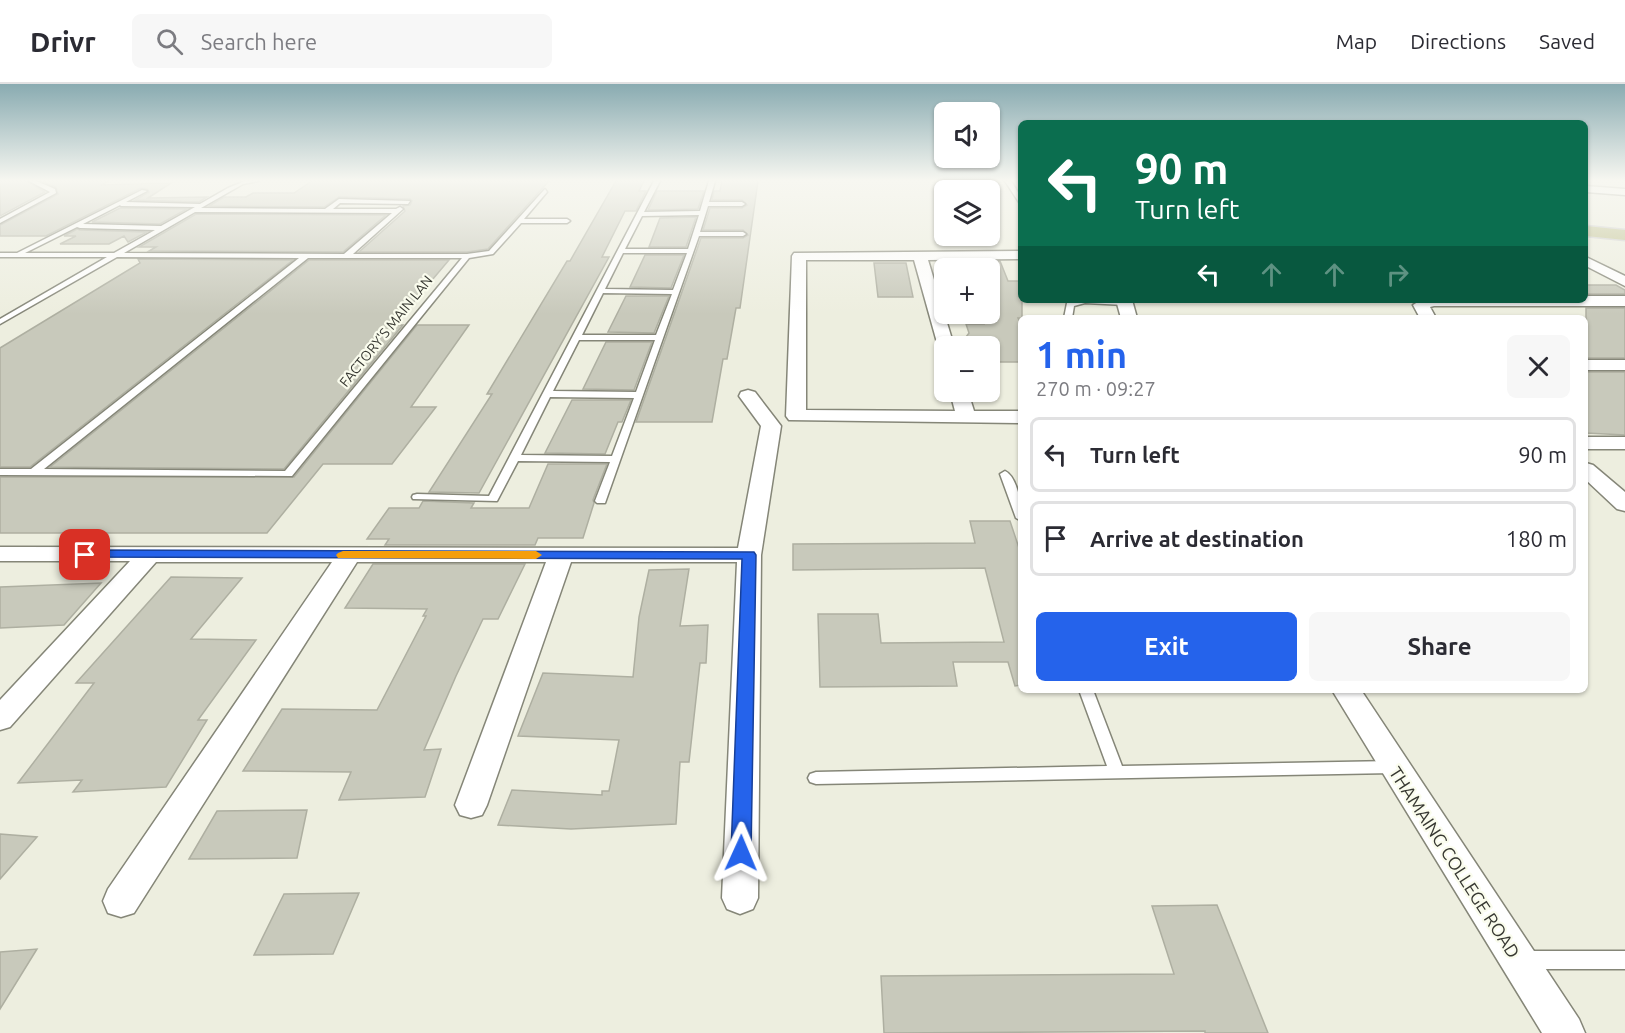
<!DOCTYPE html>
<html lang="en">
<head>
<meta charset="utf-8">
<style>
	body { margin:0; font-family:Ubuntu,sans-serif; background:#f7f7f7; color:#2b2b33; height:100vh; display:flex; flex-direction:column; font-size:22px; white-space:nowrap }
	* { box-sizing:border-box; margin:0 }
	p { font-size:20px; color:#7c7c81 }
	.icon { flex:none; width:33px; height:33px; fill:none; stroke:currentColor; stroke-width:2; stroke-linecap:round; stroke-linejoin:round }
	.map { position:relative; flex:1; overflow:hidden }
	.panel { position:absolute; left:1018px; top:231px; width:570px; height:378px; display:flex; flex-direction:column; background:#fff; border-radius:9px; box-shadow:0 2px 4px #0004 }
	.panel>* { flex:none }
	.hud { position:absolute; left:1018px; top:36px; width:570px; height:183px; border-radius:9px; box-shadow:0 2px 4px #0004; background:#0b6e4f; color:#fff; overflow:hidden }
	.buttons { position:absolute; left:934px; top:18px; display:grid; gap:12px }
	.buttons a { display:grid; place-items:center; width:66px; height:66px; border-radius:9px; background:#fff; box-shadow:0 2px 4px #0004; font-size:30px }
	.pin { position:absolute; display:grid; place-items:center; width:51px; height:51px; color:#fff; margin:-26px; border-radius:12px; box-shadow:0 3px 9px #0006 }
	.me { position:absolute; width:66px; margin:-33px; rotate:1deg; stroke-linejoin:round; filter:drop-shadow(0 0 4px #0008) }
	.turn { display:flex; align-items:center; gap:21px; height:126px; padding:0 18px; font-size:27px }
	.turn .icon { width:78px; height:78px; stroke-width:2.5 }
	.turn b { display:block; font-size:42px; line-height:51px }
	.lanes { display:flex; align-items:center; height:57px; padding:0 18px; background:#0003; justify-content:center; gap:30px; direction:ltr }
	.lanes .off { opacity:.35 }
	.round { display:grid; place-items:center; flex:none; width:63px; height:63px; border-radius:9px; background:#f7f7f7 }
	.head { display:flex; align-items:center; justify-content:space-between; height:102px; padding:0 18px }
	h1 { font-size:36px; font-weight:700; line-height:45px; color:#2563eb }
	.cta { display:flex; gap:12px; margin-top:auto; padding:12px 18px }
	.cta a { flex:1; height:69px; border-radius:9px; background:#2563eb; color:#fff; font-size:24px; font-weight:700; line-height:69px; text-align:center }
	.cta a+a { background:#f7f7f7; color:#2b2b33 }
	ul { padding:0; list-style:none }
	li { display:flex; align-items:center; gap:18px; height:75px; margin:0 12px 9px; padding:0 6px; border:3px solid #e1e1e2; border-radius:9px }
	li div { flex:1 }
	li b { display:block; font-size:22px }
	li em { font-style:normal }
	header { display:flex; align-items:center; gap:36px; box-sizing:border-box; height:84px; padding:0 30px; background:#fff; border-bottom:2px solid #e1e1e2 }
	header strong { font-size:28px }
	nav { display:flex; gap:33px; margin-inline-start:auto; font-size:21px }
	.search { width:420px; height:54px; background:#f7f7f7; display:flex; align-items:center; gap:15px; box-sizing:border-box; padding:0 21px; border-radius:9px; color:#7c7c81; font-size:22px }
	.map>svg:first-child { display:block }
	.building { fill:#c8c9bb; stroke:#aeafa1; stroke-width:1.5 }
	.lines { fill:none; stroke-linecap:round; stroke-linejoin:round }
	.lane-casing { stroke:#858678; stroke-width:3 }
	.street-casing { stroke:#858678; stroke-width:3 }
	.primary-casing { stroke:#cfcfce; stroke-width:3 }
	.lane { fill:#fff; fill-rule:evenodd }
	.street { fill:#fff; fill-rule:evenodd }
	.primary { fill:#bec08d; fill-rule:evenodd }
	.route { fill:#2563eb; stroke:#184099; stroke-width:1.5 }
	.slow { fill:#f59e0b }
	.labels { text-anchor:middle; dominant-baseline:central; stroke-width:4.5; stroke-linejoin:round; paint-order:stroke }
	.far-street-label { font-size:14px; fill:#373832; stroke:#fafced }
	.near-street-label { font-size:18px; fill:#373832; stroke:#fafced }
</style>
</head>
<body>
<header>
<strong>Drivr</strong>
<div class="search"><svg class="icon" aria-label="search" viewBox="0 0 24 24"><circle cx="10" cy="10" r="6"/><path d="M15 15l6 6"/></svg>Search here</div>
<nav><a>Map</a><a>Directions</a><a>Saved</a></nav>
</header>
<div class="map">
<svg width="1625" height="949" viewBox="0 0 1625 949">
	<rect width="100%" height="100%" fill="#edeedf"/>
	<path class="building" d="M0,97h27l18,11 -45,24z
		M41,97h68l-8,4 70,-2 -23,15 59,-1 -8,5 -64,-2 14,-8 -2,-3 -6,-1 -95,48h-46v-11l58,-31 -2,-7z
		M312,97h237l-61,68 -21,3h-108l46,-41 -2,-5 7,-1 2,-4 -2,-2 -71,-2 -15,10 -115,-1 15,-9h22l7,-4h41z
		M616,97h28l-5,10h7l-10,20h-11l-23,46h7l-130,236 -50,-1 63,-98h-5l80,-133h3z
		M722,97h36l-18,127h-4l-9,51h-4l-11,63h-76l65,-184h42l5,-3 -5,-5h-40l7,-22h32l5,-3 -5,-5h-30l2,-9h6z
		M657,107h47l-6,18 -50,1z
		M120,124h1l66,1 -27,15 -68,-2z
		M196,130l190,1 -43,37 -194,-1 7,-4h-17z
		M696,133l-10,30h-37l11,-29z
		M77,145l3,1 67,2 -19,10 -4,-6 -15,8h-49l16,-8h-12z
		M645,171h39l-13,33 -41,-1z
		M138,175l155,1 -263,207h-30v-119l140,-85z
		M309,176h140l-55,65h9l-119,144 -234,-2z
		M1000,177l8,20h14v37h-4l4,9v35h-32v-17h-30l9,-12 -3,-9h18l-4,-10h10v-52z
		M874,179h32l7,34h-35z
		M1586,201h30l9,5v4h-39z
		M626,212h43l-15,37 -46,-1z
		M1586,224h39v50h-39z
		M417,241h52l-58,82h25l-44,57h-69l-56,69h-267v-56h294z
		M606,258h46l-18,48 -51,-1z
		M1586,288h39v63l-39,-2z
		M572,316h59l-9,22h-4l-13,32 -60,-1z
		M548,380h59l-14,36 1,3 -11,35h-45l-3,7h-150l4,-6h-22l22,-31h30l4,-7 51,2 -3,5h58z
		M970,437h40l12,36v128l-7,1 -7,-24h-55l4,24 -137,1 -2,-73h60l3,29 123,-1 -19,-74 -192,2v-26l182,-1z
		M373,480h152l-27,55h-15l-27,57 -32,74 17,-1 -16,48 -86,3 12,-28 -108,-1 39,-62 95,1 49,-94h-3l4,-7 -82,-1z
		M689,485l-9,57 28,-1 -2,38h-6l-11,99h-9l-4,62 -105,5 -73,-4 14,-35 90,5v-4h7l10,-51 -101,-4 25,-63 90,4 6,-60 10,-47z
		M171,493l71,1 -51,61 65,1 -58,80h9l-41,67 -93,5 9,-12 -64,3 76,-100h-18z
		M101,499l-37,42 -64,3v-41z
		M307,726l-10,48 -108,1 28,-48z
		M0,750l37,3 -37,42z
		M359,809l-26,61 -79,1 30,-61z
		M1217,821l51,128h-63v-2l-321,2 -3,-57 293,-2 -22,-68z
		M37,865l-37,60v-57z"/>
	<g class="lines">
		<defs>
			<path id="lane" d="M29,97h7l19,8 1,4 -56,30v-4l50,-27z
				M245,97h13l-15,3 -42,24 124,1 14,-10 71,2 -2,3 -68,-1 -7,6h63l4,-2 3,2 -50,45h114l22,-3 56,-62 2,3 -23,27h43l3,2 -3,2h-46l-28,31 -24,4 -177,218 -292,-1v-6h31l268,-211 -182,-1 -117,67v-5l107,-62h-107v-4h17l125,-63 5,1 -21,11 74,2 28,-16zM120,121l1,1 74,1 -34,19 -78,-2zM195,128l197,1 -48,41 -220,-1zM77,143l3,1 75,2 -41,23h-89zM308,174h154l-177,213 -241,-2z
				M654,97h6l-16,31 56,-1 9,-30h6l-6,21h33l3,2 -3,2h-34l-8,26h43l3,2 -3,2h-44l-94,267h-8l-2,-2 15,-39 -92,-1 -21,40 -84,-2 -1,-2 1,-2 4,-1 72,2zM699,131l-11,34h-63l17,-33zM623,169h64l-14,37 -68,-1zM603,209l69,1 -16,41h-74zM579,256h76l-19,52 -83,-1zM550,313l84,1 -22,58 -91,-1z
				M1005,97h6l11,18v8z
				M1080,216l45,1 4,2 -4,2 -40,-2 -11,3 -2,12h-8l3,-15z
				M1005,387c13,6 17,37 17,50l-6,-3 -16,-44z
				M1079,606h14l29,76 271,-5 5,2 3,4 -3,4 -5,2 -577,11 -6,-2 -2,-4 2,-4 6,-2 291,-6z
				M1526,867h99v18h-99l-7,-3 -2,-6 2,-6z"/>
			<path id="street" d="M1586,102l39,3v6l-39,-3z
				M1022,167v8l-94,1 26,86h-9v5l-7,-5 -24,-86h-108v150l149,1 -5,-19h18l6,19h48v12l-233,-3 -3,-4 6,-160 2,-3z
				M1586,173l39,19v10l-39,-20z
				M1586,212h39v10h-191l-4,1 6,11h-16l-7,-13 8,-5h165z
				M1116,216h16l5,18h-16z
				M1586,276h39v10h-39z
				M748,306l7,2 26,34 -20,129 -3,343 -5,11 -13,5 -13,-5 -5,-11 15,-336h-166l-84,243 -5,10 -11,3 -11,-3 -5,-10 91,-243h-189l-223,351 -13,4 -13,-4 -5,-12 5,-12 224,-327h-176l-146,165 -10,3v-30l130,-139h-130v-14l738,1 23,-122 -22,-30 2,-4z
				M1586,353h39v12h-39z
				M1586,379l7,2 32,27v19l-8,-2 -31,-29z
				M1332,606h29l218,329 6,14h-43z"/>
			<path id="primary" d="M1586,142l39,4v10l-39,-4z"/>
		</defs>
		<use href="#lane" class="lane-casing"/>
		<use href="#street" class="street-casing"/>
		<use href="#primary" class="primary-casing"/>
		<use href="#lane" class="lane"/>
		<use href="#street" class="street"/>
		<use href="#primary" class="primary"/>
	</g>
	<linearGradient id="sky" x2="0" y2="1"><stop stop-color="#89abb1"/><stop offset="0.42" stop-color="#f7f7f1"/><stop offset="1" stop-color="#f7f7f1" stop-opacity="0"/></linearGradient>
	<rect width="1625" height="230" fill="url(#sky)"/>
	<path class="route" d="M85,466l669,2 2,3 -5,298 -3,6 -7,2 -7,-2 -3,-6 11,-294 -662,-2 -2,-2z"/>
	<path class="slow" d="M343,467h193l6,4 -6,4 -198,-1 -2,-3 2,-2z"/>
	<g class="labels">
		<g class="far-street-label">
			<text transform="translate(386 247) rotate(-51)">FACTORY'S MAIN LAN</text>
		</g>
		<g class="near-street-label">
			<text transform="translate(1455 778) rotate(57)">THAMAING COLLEGE ROAD</text>
		</g>
	</g>
</svg>
<div class="buttons">
<a><svg class="icon" aria-label="sound" viewBox="0 0 24 24"><path d="M4 9h4l5-4v14l-5-4H4zM17 9q2 3 0 6"/></svg></a>
<a><svg class="icon" aria-label="layers" viewBox="0 0 24 24"><path d="M12 4l9 5-9 5-9-5zM3 14l9 5 9-5"/></svg></a>
<a>+</a>
<a>−</a>
</div>
<div class="pin" style="left:85px;top:471px;background:#d93025"><svg class="icon" aria-label="arrive" viewBox="0 0 24 24"><path d="M6 21V4h12l-3 4 3 4H6"/></svg></div>
<svg class="me" style="left:741px;top:769px" viewBox="-20 -20 40 40"><path d="M0-17L14 15 0 8-14 15z" fill="#2563eb" stroke="#fff" stroke-width="4"/></svg>
<div class="hud">
<div class="turn"><svg class="icon" aria-label="left" viewBox="0 0 24 24"><path d="M17 20v-9H6M10 6l-5 5 5 5"/></svg><div><b>90 m</b>Turn left</div></div>
<div class="lanes"><svg class="icon" aria-label="left" viewBox="0 0 24 24"><path d="M17 20v-9H6M10 6l-5 5 5 5"/></svg><svg class="icon off" aria-label="ahead" viewBox="0 0 24 24"><path d="M12 20V5M6 11l6-6 6 6"/></svg><svg class="icon off" aria-label="ahead" viewBox="0 0 24 24"><path d="M12 20V5M6 11l6-6 6 6"/></svg><svg class="icon off" aria-label="right" viewBox="0 0 24 24"><path d="M7 20v-9h11M14 6l5 5-5 5"/></svg></div>
</div>
<section class="panel">
<div class="head"><div><h1>1 min</h1><p>270 m · 09:27</p></div><a class="round"><svg class="icon" aria-label="close" viewBox="0 0 24 24"><path d="M6 6l12 12M18 6L6 18"/></svg></a></div>
<ul>
<li><svg class="icon" aria-label="left" viewBox="0 0 24 24"><path d="M17 20v-9H6M10 6l-5 5 5 5"/></svg><div><b>Turn left</b></div><em>90 m</em></li>
<li><svg class="icon" aria-label="arrive" viewBox="0 0 24 24"><path d="M6 21V4h12l-3 4 3 4H6"/></svg><div><b>Arrive at destination</b></div><em>180 m</em></li>
</ul>
<div class="cta"><a>Exit</a><a>Share</a></div>
</section>
</div>
</body>
</html>
